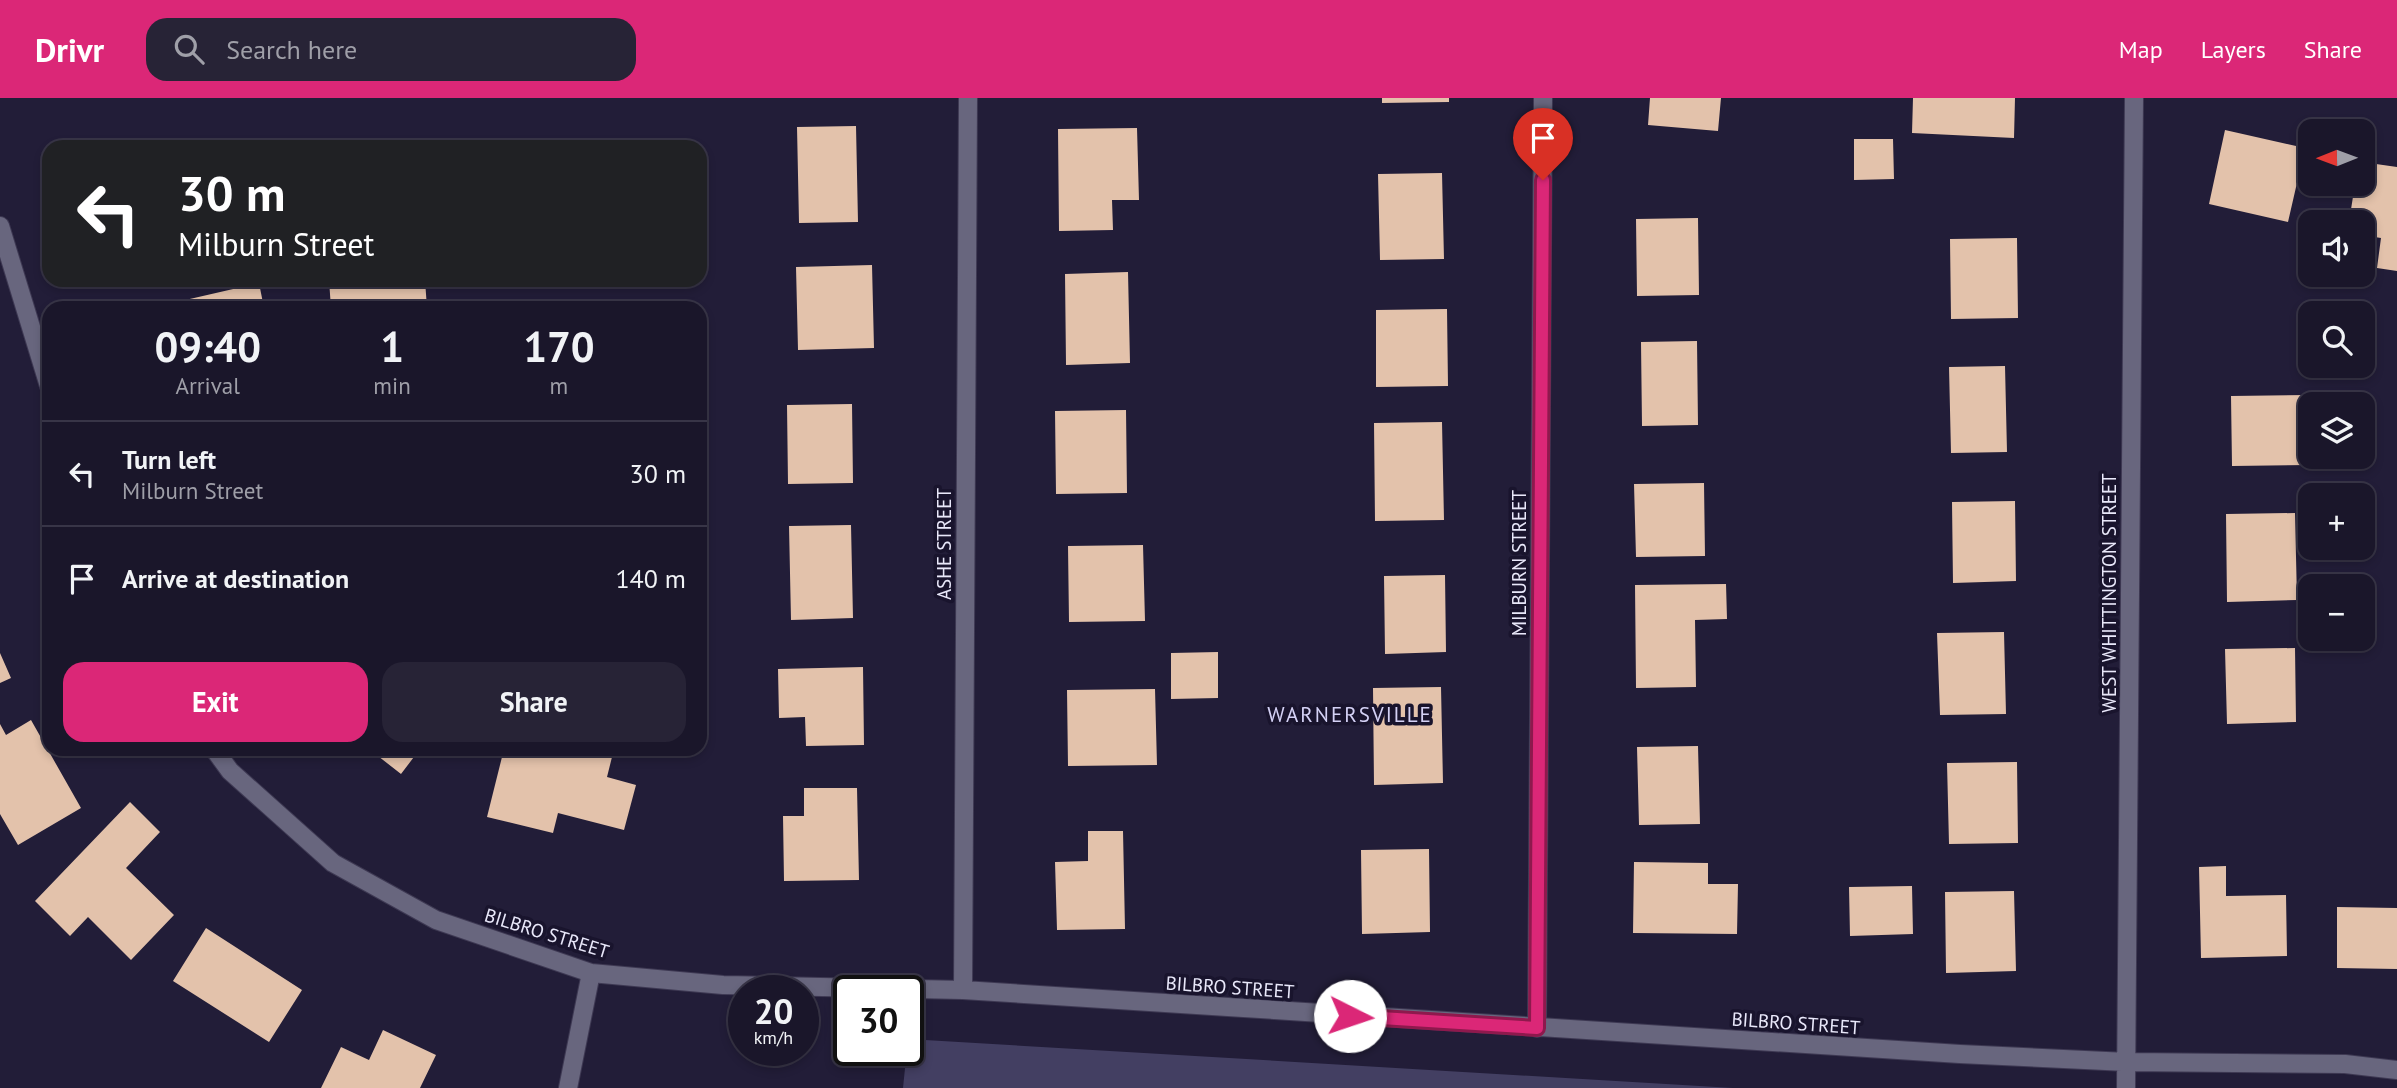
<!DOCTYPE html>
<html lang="en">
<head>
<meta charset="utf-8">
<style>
	body { margin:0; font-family:"PT Sans",sans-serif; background:#272336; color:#f1f3f6; height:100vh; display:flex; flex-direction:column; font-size:26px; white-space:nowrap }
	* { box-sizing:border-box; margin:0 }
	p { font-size:23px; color:#9f9fa8 }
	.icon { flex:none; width:38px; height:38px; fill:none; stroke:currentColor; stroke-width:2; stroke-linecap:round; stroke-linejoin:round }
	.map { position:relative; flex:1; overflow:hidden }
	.details { position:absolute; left:42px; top:203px; width:665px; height:455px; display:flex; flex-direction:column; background:#1a162a; border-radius:21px; box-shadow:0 4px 10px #0003,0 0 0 2px #383547 }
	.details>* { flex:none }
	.banner { position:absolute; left:42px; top:42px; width:665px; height:147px; border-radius:21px; box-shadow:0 4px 10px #0003,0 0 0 2px #383547; background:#202124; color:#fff; overflow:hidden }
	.needle { width:46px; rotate:269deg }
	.fabs { position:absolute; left:2298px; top:21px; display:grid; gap:14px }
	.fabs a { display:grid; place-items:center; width:77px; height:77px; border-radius:14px; background:#1a162a; box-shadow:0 4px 10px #0003,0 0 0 2px #383547; font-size:35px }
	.speed { position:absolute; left:728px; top:877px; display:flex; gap:14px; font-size:35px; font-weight:700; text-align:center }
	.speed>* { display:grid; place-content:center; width:91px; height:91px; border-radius:50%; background:#1a162a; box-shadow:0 4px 10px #0003,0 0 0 2px #383547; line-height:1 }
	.speed small { font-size:18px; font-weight:400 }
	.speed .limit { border:4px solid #111; border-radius:10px; background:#fff; color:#111 }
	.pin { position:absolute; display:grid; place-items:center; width:60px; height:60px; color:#fff; margin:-72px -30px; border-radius:50% 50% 50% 0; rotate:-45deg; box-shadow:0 0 7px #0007 }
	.pin .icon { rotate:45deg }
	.me { position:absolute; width:77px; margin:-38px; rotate:94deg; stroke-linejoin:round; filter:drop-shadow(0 0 5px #0008) }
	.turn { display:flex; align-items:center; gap:24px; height:147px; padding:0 21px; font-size:32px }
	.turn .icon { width:91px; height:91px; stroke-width:2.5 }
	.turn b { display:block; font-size:49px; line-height:60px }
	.eta { display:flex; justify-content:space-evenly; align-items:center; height:119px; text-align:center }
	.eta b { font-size:42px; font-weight:700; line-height:49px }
	.button { display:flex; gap:14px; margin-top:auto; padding:14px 21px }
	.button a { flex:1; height:80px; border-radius:21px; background:#db2777; color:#fff; font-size:28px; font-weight:700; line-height:80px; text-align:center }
	.button a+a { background:#272336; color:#f1f3f6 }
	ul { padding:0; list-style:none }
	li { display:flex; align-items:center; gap:21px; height:105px; padding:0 21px; border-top:2px solid #383547 }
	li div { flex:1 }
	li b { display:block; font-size:26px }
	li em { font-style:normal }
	header { display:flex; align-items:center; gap:42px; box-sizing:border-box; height:98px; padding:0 35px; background:#db2777; color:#fff }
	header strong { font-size:33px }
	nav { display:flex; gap:38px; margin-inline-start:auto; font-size:24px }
	.search { width:490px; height:63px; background:#272336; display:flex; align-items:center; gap:18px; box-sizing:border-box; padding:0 24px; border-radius:21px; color:#9f9fa8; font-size:26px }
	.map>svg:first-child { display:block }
	.green { fill:#433f62 }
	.building { fill:#e3c2ab }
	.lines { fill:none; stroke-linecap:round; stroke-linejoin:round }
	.street-casing { stroke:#3e3953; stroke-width:20 }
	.street { stroke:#68667e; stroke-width:18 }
	.route-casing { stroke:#8e194d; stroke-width:18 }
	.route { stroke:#db2777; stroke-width:12 }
	.labels { text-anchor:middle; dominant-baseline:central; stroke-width:7; stroke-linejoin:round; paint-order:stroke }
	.street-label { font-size:19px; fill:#e9e8fa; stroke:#19142d }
	.neighbourhood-label { font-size:21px; letter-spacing:2px; fill:#d4d1f5; stroke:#19142d }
</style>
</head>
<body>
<header>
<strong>Drivr</strong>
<div class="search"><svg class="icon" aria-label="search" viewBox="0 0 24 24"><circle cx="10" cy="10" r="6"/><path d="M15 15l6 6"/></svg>Search here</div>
<nav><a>Map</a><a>Layers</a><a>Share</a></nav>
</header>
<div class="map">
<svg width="2397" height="990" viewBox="0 0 2397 990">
	<rect width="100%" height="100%" fill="#221d38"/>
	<path class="green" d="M908,941l825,49h-830z"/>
	<path class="building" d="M1382,0h67v4l-67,1z
		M1650,0h71l-3,33 -70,-6z
		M1913,0h102l-1,40 -102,-5z
		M856,28l2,96 -59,1 -2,-96z
		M1137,30l2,72h-27l1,30 -54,1 -1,-102z
		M2225,32l80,18 -17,74 -79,-18z
		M1854,41h39l1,40 -40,1z
		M2362,64l35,5v104l-20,-3 4,-30 -19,-3v-13h-13l6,-38h7z
		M1442,75l2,86 -64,1 -2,-86z
		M1698,120l1,77 -62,1 -1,-77z
		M2017,140l1,80 -67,1 -1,-80z
		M872,167l2,83 -76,2 -2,-83z
		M1128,174l2,91 -64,2 -1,-91z
		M329,182h96l2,28h-96z
		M259,185l5,25h-109v-1z
		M1447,211l1,77 -72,1v-77z
		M1697,243l1,84 -56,1 -1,-84z
		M2005,268l2,86 -56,1 -2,-86z
		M2308,297l2,70 -78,1 -1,-70z
		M852,306l1,79 -65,1 -1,-79z
		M1126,312l1,83 -71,1 -1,-83z
		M1442,324l2,98 -69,1 -1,-98z
		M1704,385l1,73 -69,1 -2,-73z
		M2015,403l1,80 -63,2 -1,-81z
		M2295,415l2,87 -70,2 -1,-88z
		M851,427l2,93 -62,2 -2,-94z
		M1143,447l2,76 -76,1 -1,-76z
		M1445,477l1,77 -61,2 -1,-78z
		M1726,486l1,35 -32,1 1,67 -60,1 -1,-103z
		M2004,534l2,82 -66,1 -3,-82z
		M2295,550l1,74 -69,2 -2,-75z
		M1218,554v46l-47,1v-46z
		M0,555l11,25 -11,5z
		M863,569l1,78 -58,1 -1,-29 -26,1 -1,-49z
		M1441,589l2,96 -69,2 -1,-97z
		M1155,591l2,76 -89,1 -1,-76z
		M31,622l50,88 -63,37 -18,-31v-90l6,11z
		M1698,648l2,78 -61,1 -2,-78z
		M369,651h51l-19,25z
		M504,651h110l-7,28 29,8 -12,45 -66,-17 -5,20 -66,-16z
		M2017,664l1,81 -69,1 -2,-81z
		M804,690h53l2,92 -75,1 -1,-65h21z
		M130,704l30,30 -34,36 48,47 -43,45 -43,-43 -18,19 -35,-35z
		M1088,733h35l2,98 -68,1 -2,-68 33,-1z
		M1429,751l1,83 -68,2 -1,-84z
		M1634,764l74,1v21h30l-1,50 -104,-1z
		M2226,768v30l60,-1 1,61 -86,2 -2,-91z
		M1912,788l1,48 -63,2 -1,-49z
		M2014,793l2,80 -70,2 -1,-81z
		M2337,809l60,1v61l-60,-1z
		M206,830l96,62 -33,52 -96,-61z
		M383,932l53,25 -16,33h-99l20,-41 28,13z"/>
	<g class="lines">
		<defs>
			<path id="street" d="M0,128l49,160
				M214,651l16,22 103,92 103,57 155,53 132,12 240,5 997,64 167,8 218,2 52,6
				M963,892l5,-892
				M1537,930l6,-930
				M568,990l23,-115
				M2126,990l8,-990"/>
		</defs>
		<use href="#street" class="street-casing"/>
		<use href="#street" class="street"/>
	</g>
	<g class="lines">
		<defs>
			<path id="route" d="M1350,918l187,12 6,-848"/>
		</defs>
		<use href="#route" class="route-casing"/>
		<use href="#route" class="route"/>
	</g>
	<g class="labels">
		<g class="street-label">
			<text transform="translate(944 446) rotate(-90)">ASHE STREET</text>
			<text transform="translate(1519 465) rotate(-90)">MILBURN STREET</text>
			<text transform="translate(2109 495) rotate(-90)">WEST WHITTINGTON STREET</text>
			<text transform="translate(547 835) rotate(17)">BILBRO STREET</text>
			<text transform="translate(1230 889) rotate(4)">BILBRO STREET</text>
			<text transform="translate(1796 925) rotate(4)">BILBRO STREET</text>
		</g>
		<g class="neighbourhood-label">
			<text x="1350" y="616">WARNERSVILLE</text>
		</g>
	</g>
</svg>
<div class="fabs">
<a><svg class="needle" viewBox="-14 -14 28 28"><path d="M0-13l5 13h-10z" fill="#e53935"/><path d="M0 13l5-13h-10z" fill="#9f9fa8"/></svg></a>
<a><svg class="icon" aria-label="sound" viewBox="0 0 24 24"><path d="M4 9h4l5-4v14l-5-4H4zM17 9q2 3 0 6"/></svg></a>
<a><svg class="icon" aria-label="search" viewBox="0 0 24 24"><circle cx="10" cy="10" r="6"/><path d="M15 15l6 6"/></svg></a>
<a><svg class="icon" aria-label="layers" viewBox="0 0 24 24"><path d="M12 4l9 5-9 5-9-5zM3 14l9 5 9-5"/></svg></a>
<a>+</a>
<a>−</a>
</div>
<div class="speed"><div>20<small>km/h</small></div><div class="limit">30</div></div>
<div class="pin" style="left:1543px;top:82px;background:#d93025"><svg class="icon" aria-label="arrive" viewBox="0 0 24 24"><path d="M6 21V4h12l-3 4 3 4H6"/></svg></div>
<svg class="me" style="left:1350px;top:918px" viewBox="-20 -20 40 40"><circle r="19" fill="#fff"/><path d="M0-13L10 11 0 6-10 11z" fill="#db2777"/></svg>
<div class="banner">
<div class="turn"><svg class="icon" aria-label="left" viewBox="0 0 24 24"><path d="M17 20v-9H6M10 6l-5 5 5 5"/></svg><div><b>30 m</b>Milburn Street</div></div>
</div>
<section class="details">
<div class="eta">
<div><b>09:40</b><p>Arrival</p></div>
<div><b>1</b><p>min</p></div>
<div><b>170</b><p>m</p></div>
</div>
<ul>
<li><svg class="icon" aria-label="left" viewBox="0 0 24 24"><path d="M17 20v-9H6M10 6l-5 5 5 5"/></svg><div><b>Turn left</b><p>Milburn Street</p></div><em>30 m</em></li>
<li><svg class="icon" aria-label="arrive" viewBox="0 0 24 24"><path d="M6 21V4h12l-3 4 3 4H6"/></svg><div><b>Arrive at destination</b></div><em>140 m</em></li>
</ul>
<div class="button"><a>Exit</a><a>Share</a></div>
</section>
</div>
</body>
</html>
